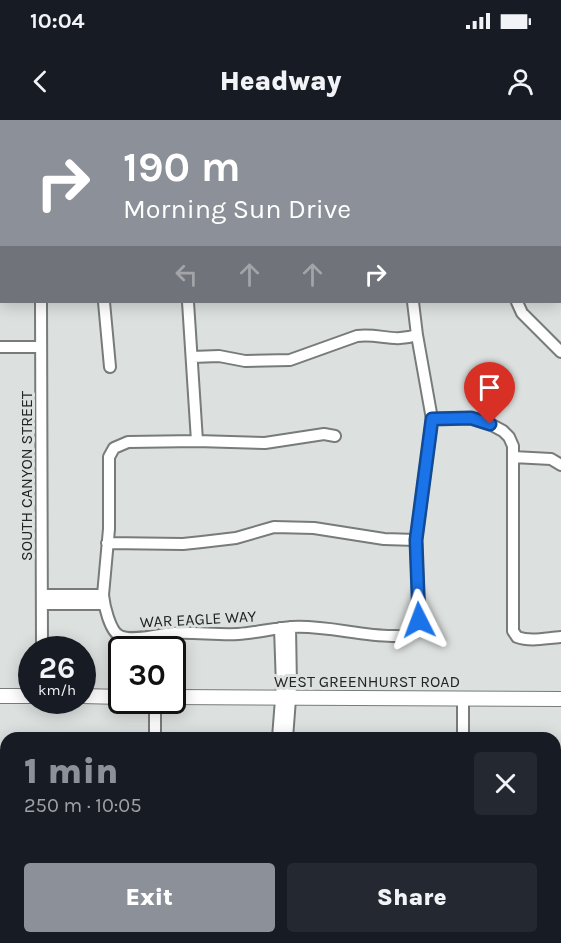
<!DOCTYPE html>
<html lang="en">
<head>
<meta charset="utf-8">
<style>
	body { margin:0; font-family:Karla,sans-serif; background:#242831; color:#f1f3f6; height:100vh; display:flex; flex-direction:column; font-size:22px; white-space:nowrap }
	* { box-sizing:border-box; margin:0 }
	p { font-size:20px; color:#9ea1a6 }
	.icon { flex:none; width:33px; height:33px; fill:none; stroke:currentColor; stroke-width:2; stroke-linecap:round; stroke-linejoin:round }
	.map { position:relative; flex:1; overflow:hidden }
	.side { position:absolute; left:0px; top:612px; width:561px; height:212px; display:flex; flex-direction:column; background:#171b24; border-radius:18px 18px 0 0; box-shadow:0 3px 15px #0003 }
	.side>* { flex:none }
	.banner { position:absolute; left:0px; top:0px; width:561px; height:183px; box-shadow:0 3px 15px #0003; background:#8c9099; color:#fff; overflow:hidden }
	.speed { position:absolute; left:18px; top:516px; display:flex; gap:12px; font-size:30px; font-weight:700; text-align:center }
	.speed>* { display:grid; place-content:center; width:78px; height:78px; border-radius:50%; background:#171b24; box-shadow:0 3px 15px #0003; line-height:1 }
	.speed small { font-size:15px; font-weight:400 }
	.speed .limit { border:3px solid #111; border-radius:9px; background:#fff; color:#111 }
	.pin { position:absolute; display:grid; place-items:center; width:51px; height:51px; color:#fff; margin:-62px -26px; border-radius:50% 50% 50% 0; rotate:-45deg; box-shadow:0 0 6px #0007 }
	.pin .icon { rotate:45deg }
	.me { position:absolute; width:66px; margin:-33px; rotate:357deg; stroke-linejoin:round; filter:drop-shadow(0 0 4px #0008) }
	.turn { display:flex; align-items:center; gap:21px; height:126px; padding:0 24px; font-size:27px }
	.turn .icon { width:78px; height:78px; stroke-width:2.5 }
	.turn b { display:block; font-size:42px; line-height:51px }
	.lanes { display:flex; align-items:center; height:57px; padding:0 24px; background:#0003; justify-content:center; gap:30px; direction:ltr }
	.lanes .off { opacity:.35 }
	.round { display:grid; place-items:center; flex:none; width:63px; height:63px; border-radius:6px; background:#242831 }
	.overview { display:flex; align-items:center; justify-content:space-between; height:102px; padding:0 24px }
	h1 { font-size:36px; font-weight:800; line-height:45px; color:#8c9099 }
	.action { display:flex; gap:12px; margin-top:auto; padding:12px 24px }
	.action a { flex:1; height:69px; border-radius:6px; background:#8c9099; color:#fff; font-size:24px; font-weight:800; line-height:69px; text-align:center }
	.action a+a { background:#242831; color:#f1f3f6 }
	.status { display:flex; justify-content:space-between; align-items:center; height:42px; padding:0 30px; background:#171b24; direction:ltr }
	.status svg { height:16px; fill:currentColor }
	header { display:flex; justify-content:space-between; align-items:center; height:78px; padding:0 24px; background:#171b24; font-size:27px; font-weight:800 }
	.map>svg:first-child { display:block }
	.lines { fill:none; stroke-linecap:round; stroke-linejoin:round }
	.minor-casing { stroke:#777b79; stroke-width:14 }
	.major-casing { stroke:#777b79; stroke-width:16 }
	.minor { stroke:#fff; stroke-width:10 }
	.major { stroke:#fff; stroke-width:14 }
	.route-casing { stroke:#114b97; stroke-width:15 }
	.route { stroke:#1a73e8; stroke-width:10 }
	.labels { text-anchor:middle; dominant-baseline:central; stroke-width:6; stroke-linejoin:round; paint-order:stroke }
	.street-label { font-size:16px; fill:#232524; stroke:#dce1df }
</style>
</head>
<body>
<div class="status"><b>10:04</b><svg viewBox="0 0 49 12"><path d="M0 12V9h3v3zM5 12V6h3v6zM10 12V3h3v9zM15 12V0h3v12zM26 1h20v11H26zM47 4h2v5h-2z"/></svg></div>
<header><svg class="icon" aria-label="back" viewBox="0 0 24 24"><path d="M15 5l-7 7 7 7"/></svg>Headway<svg class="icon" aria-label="person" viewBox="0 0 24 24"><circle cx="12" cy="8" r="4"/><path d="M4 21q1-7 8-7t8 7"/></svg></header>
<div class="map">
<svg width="561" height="823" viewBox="0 0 561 823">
	<rect width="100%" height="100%" fill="#dce1df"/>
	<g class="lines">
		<defs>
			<path id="minor" d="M115,0l3,2
				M421,0l6,2
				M193,2v-2
				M279,2l1,-2
				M503,2l1,-2
				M560,129h1
				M0,154h2
				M41,182l1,348
				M104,182l6,65
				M188,182l9,139 -69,1 -14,6 -5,9v72l-6,66c1,10 7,37 17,41 13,6 40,-2 54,-3 21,-1 43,2 64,1 18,-1 36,-6 54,-7 34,-2 67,9 100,9 6,0 13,1 18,-2 6,-2 8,-8 9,-14l-3,-80 16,-121
				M413,182l4,33 15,84 39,-1 19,6 13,7 6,6 4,9v185l4,6c14,5 29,1 44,0
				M517,182l5,11 39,39
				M0,227h41
				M192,237l27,-1 26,5 45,-1 67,-24c23,-3 35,7 60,-1
				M197,321l68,2 59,-9 11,2
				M513,337l38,2 10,6
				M107,423l76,1 19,-2 34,-4 38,-11 40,1 70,11 32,1
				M42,475h61
				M42,484h62
				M463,578v40
				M155,618v-38
				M278,618l4,-52 -2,-58
				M287,618l4,-52 -1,-59
				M555,707l6,1
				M555,788h6
				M465,818v5
				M229,823l2,-5"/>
			<path id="major" d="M0,576h32
				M82,576l40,1
				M172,577l389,2"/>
		</defs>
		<use href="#minor" class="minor-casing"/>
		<use href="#major" class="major-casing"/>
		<use href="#minor" class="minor"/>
		<use href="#major" class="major"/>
	</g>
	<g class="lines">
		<defs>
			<path id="route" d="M419,500l-3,-80 16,-121 39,-1 19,6"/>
		</defs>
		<use href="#route" class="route-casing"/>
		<use href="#route" class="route"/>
	</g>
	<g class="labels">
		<g class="street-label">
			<text transform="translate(26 356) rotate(-90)">SOUTH CANYON STREET</text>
			<text transform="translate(198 499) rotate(-3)">WAR EAGLE WAY</text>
			<text x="367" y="561">WEST GREENHURST ROAD</text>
		</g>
	</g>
</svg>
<div class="speed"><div>26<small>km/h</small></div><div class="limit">30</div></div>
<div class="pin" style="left:490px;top:304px;background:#d93025"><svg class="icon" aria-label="arrive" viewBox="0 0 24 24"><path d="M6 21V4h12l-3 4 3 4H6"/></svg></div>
<svg class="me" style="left:419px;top:500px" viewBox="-20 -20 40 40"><path d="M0-17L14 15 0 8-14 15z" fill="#1a73e8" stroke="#fff" stroke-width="4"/></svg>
<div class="banner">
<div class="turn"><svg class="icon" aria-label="right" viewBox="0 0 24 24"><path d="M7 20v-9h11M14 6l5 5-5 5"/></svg><div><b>190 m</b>Morning Sun Drive</div></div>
<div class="lanes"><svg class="icon off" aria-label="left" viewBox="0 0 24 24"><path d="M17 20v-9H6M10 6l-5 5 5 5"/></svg><svg class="icon off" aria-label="ahead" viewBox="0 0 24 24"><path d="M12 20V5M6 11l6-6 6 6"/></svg><svg class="icon off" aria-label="ahead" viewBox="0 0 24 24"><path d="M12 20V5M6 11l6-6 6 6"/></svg><svg class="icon" aria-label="right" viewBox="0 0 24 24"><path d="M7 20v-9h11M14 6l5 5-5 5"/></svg></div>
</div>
<section class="side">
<div class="overview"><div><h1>1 min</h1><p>250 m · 10:05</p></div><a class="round"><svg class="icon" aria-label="close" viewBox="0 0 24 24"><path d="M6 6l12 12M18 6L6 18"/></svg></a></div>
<div class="action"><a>Exit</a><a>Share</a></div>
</section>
</div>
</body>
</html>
